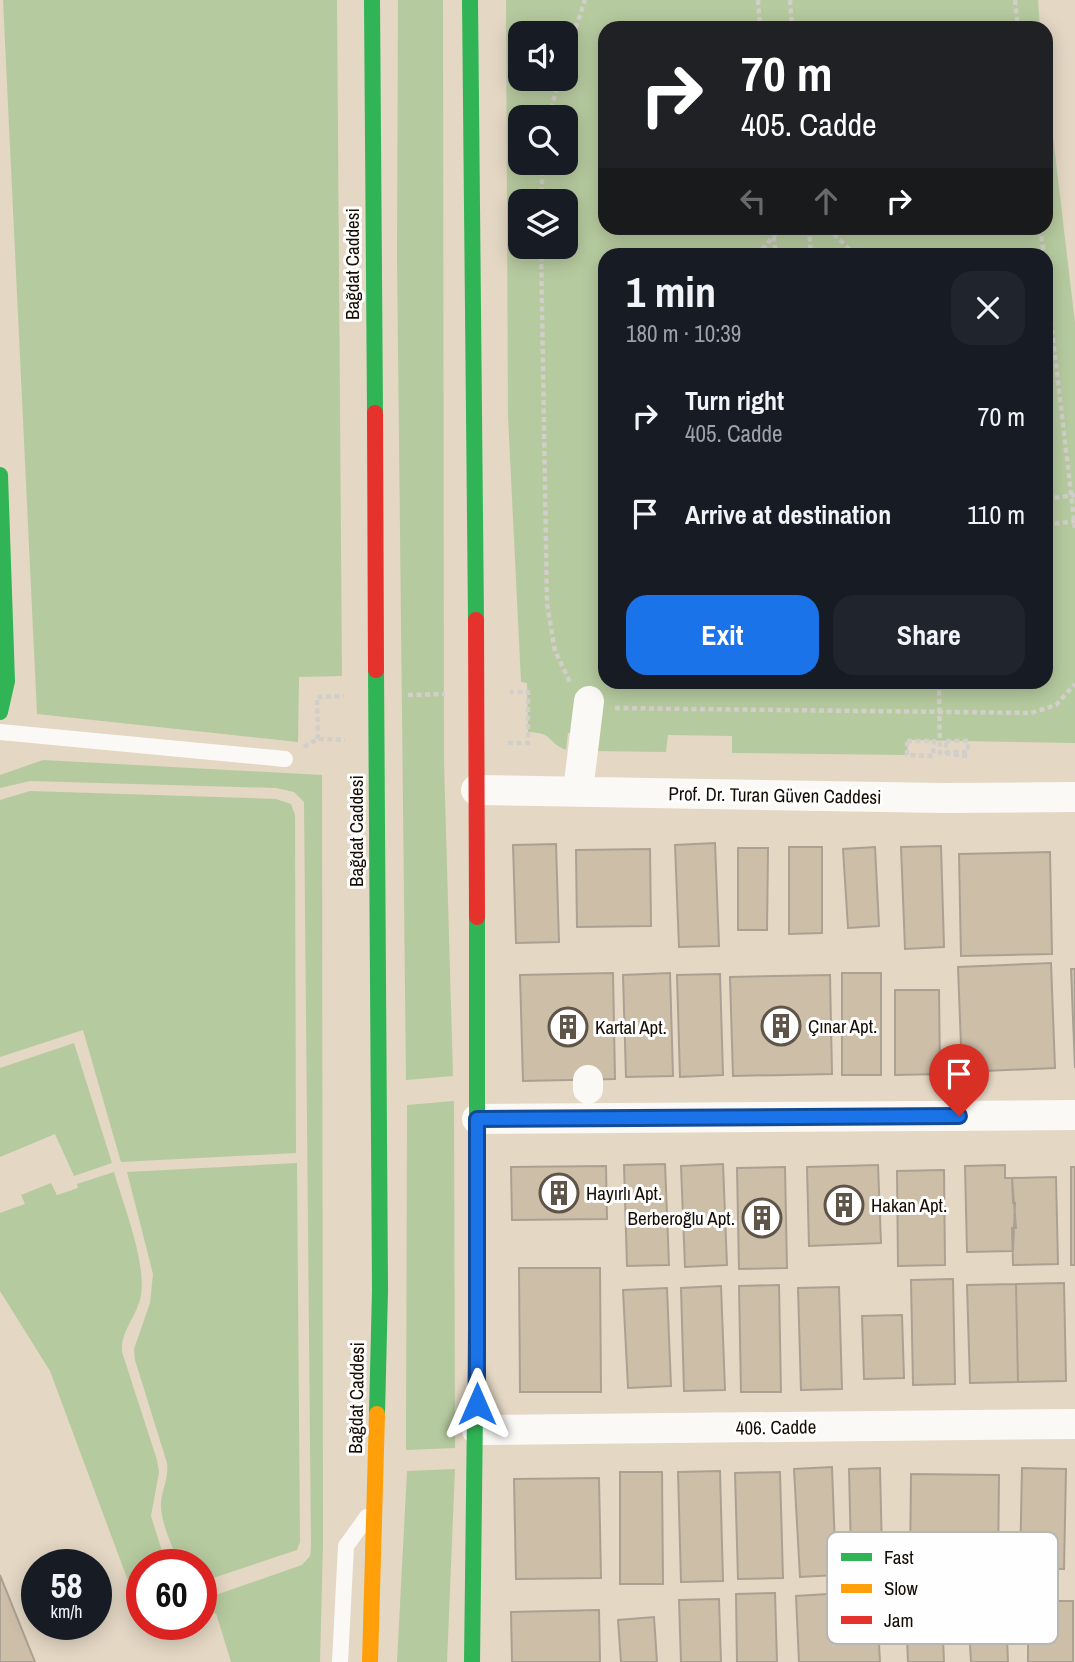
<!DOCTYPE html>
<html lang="en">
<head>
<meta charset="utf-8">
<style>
	body { margin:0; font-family:"Archivo Narrow",sans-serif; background:#20242c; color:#f1f3f6; height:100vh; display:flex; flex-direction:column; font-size:26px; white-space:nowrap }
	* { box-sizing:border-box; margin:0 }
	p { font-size:23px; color:#9ea1a6 }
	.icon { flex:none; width:38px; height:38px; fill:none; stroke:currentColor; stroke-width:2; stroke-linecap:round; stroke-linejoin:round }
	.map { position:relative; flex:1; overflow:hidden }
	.panel { position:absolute; left:598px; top:248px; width:455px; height:441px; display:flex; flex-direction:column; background:#171b24; border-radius:21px; box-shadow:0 4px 18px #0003 }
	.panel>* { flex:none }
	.banner { position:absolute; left:598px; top:21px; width:455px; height:214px; border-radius:21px; box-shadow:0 4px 18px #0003; background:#202124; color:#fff; overflow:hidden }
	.controls { position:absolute; left:508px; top:21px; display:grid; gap:14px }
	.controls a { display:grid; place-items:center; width:70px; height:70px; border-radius:14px; background:#171b24; box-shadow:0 4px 18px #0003; font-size:35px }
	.speed { position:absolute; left:21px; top:1549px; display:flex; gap:14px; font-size:35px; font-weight:700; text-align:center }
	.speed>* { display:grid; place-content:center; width:91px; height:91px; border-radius:50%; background:#171b24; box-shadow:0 4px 18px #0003; line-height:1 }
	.speed small { font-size:18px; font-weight:400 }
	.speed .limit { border:10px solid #d22; background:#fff; color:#111 }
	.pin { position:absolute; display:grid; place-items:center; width:60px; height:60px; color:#fff; margin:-72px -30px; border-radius:50% 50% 50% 0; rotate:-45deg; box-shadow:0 0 7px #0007 }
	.pin .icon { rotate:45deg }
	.me { position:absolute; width:77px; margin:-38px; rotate:0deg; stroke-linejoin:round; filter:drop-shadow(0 0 5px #0008) }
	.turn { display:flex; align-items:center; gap:24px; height:147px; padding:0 28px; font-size:32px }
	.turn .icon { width:91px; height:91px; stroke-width:2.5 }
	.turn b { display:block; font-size:49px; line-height:60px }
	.lanes { display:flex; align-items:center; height:66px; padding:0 28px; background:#0003; justify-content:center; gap:35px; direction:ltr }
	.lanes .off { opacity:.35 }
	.round { display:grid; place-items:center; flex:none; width:74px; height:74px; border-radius:21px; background:#20242c }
	.summary { display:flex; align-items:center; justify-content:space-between; height:119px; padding:0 28px }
	h1 { font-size:42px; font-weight:700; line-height:52px }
	.button { display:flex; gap:14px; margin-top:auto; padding:14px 28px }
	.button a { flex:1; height:80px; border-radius:21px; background:#1a73e8; color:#fff; font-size:28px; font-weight:700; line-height:80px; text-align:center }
	.button a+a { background:#20242c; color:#f1f3f6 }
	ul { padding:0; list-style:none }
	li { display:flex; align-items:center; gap:21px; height:98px; padding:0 28px }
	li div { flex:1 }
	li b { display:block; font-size:26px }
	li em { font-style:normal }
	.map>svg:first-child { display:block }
	.green { fill:#b6ca9f; fill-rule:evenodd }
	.building { fill:#cdbea8; stroke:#aba192; stroke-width:2 }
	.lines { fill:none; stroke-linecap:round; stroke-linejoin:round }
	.path { stroke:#d2cec9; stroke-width:4.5; stroke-dasharray:5 3.5; stroke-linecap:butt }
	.lane { stroke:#fbf9f6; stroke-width:16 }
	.street { stroke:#fbf9f6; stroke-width:30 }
	.fast { stroke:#30b455; stroke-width:16 }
	.slow { stroke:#ff9f0a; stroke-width:16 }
	.jam { stroke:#e5322d; stroke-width:16 }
	.route-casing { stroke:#114b97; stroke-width:18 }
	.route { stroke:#1a73e8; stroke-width:12 }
	.labels { text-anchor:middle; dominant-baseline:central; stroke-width:6; stroke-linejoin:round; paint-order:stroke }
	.street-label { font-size:19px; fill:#160e04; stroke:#fefefe }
	.poi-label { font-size:19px; fill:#160e04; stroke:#fefefe; text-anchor:start }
	.key { fill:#fefefe; stroke:#b8b6b3; stroke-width:2 }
	.key-label { font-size:19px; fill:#160e04 }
</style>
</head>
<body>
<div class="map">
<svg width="1075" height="1662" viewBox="0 0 1075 1662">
	<rect width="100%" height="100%" fill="#e4d7c4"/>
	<path class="green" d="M3,0h334l5,676 -43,1 -1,65 -261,-28z
		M398,0h45l1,762 9,314 -47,4 -9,-823z
		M506,0h532l2,28h-434v200h440l1,-142 28,237v420l-167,-3 -1,15 -175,-2v-17l-64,-1 -2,17 -74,-1 2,-18h-26l-2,17c-20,-8 -11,-17 -38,-18l-1,-49 -6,-1 -13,-266zM520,33h45v46h-45zM520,117h45v46h-45zM520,201h45v46h-45zM606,256h440v426h-440z
		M43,760l279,15 1,769 -3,118h-89l-15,-49 -15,5v-18l101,-35 8,-9 1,-9 -7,-745 -10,-10 -18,-4 -246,-7 -30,7v-13z
		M30,791l246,8 15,5 4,11 1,338 -175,9 -38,-132 -83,27v-257z
		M74,1043l38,120 -38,13 -19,-42 -55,23v-89z
		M454,1101l1,347 -49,2 1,-345z
		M297,1163l3,379 -3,8 -96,32v-18h-22c-6,-17 -19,-42 -18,-61 1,-14 8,-25 6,-40l-32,-103 -1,-11 16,-46 3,-29 -26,-102z
		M114,1172c10,35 32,89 27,123 -3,20 -21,36 -19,57l35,108 2,12 -8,44 15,48h-24v39l-5,2 -87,-234 -50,-80v-78l25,-9 -4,-9 30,-12 6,12 21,-7 -1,-4z
		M455,1469l-8,193h-50l10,-191z"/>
	<path class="building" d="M715,843l4,103 -40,1 -4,-102z
		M556,844l3,98 -43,1 -3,-98z
		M941,846l3,101 -39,2 -4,-102z
		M789,847h33v86l-33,1z
		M875,847l4,79 -31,2 -5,-79z
		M738,848h30l-1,82h-29z
		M650,849l1,77 -74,1 -1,-77z
		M1050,852l2,102 -91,2 -2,-102z
		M1051,963l4,105 -93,4 -4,-105z
		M1071,969h4v99z
		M613,973l2,106 -92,2 -3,-106z
		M670,973l3,103 -47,1 -3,-102z
		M842,973h39v102h-39z
		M720,974l3,101 -43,2 -3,-102z
		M830,975l2,99 -99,2 -3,-99z
		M895,990h44l1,84 -45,1z
		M665,1164l4,101 -42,1 -3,-101z
		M723,1164l4,101 -42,2 -4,-101z
		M878,1165l3,78 -72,3 -2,-79z
		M1005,1165v13h7l1,25h2l-2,48 -46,1 -2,-86z
		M606,1166l1,53 -95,1 -1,-53z
		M785,1167l2,101 -48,1 -2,-101z
		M1071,1167h4v98h-4z
		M944,1170l1,95 -47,1 -1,-95z
		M1056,1177l2,87 -45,1 -1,-37h4l-4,-50z
		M519,1268h81l1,124h-81z
		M953,1279l2,105 -42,1 -2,-105z
		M1064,1283l2,98 -48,1 -2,-98z
		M1016,1284l2,98 -48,1 -3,-98z
		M779,1285l2,107h-40l-2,-106z
		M721,1286l4,104 -41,1 -3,-103z
		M839,1287l3,102 -41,1 -3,-102z
		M667,1288l4,98 -43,2 -5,-98z
		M902,1315l2,63 -40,1 -2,-63z
		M832,1467l4,108 -36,2 -6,-108z
		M880,1468l2,84 -31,1 -2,-84z
		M1022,1468l44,1 -2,100 -44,-1z
		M720,1471l3,110 -42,1 -3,-110z
		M620,1472h42l1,112h-43z
		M780,1472l3,106 -45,1 -3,-106z
		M911,1474l88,1 -1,94h-88z
		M599,1478l2,100 -85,1 -2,-100z
		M0,1575l35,87h-35z
		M1005,1590l3,72h-37l-4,-70z
		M876,1591l4,71h-81l-3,-66z
		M775,1593l2,69h-40l-1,-68z
		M719,1599l2,63h-40l-2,-62z
		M1028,1601h45v61h-45z
		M599,1610l1,52h-88l-1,-50z
		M942,1615l2,47h-36l-2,-46z
		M654,1617l3,45h-36l-3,-42z"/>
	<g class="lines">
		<path class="path" d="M758,0l2,28
			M790,0l2,28
			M1015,0l3,28
			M565,60l20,-60
			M549,117l10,-38
			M541,201l2,-38
			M773,228l3,28
			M809,228l2,28
			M818,228l16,6 22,22
			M1040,228l4,28
			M541,247l6,357 8,47 15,31
			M757,256l18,-22 16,-6
			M1046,279l29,249
			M1046,499l29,-4
			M1046,525l29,-4
			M939,682l1,71 28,3
			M408,695l37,-1
			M615,708l416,5 25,-8 19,-21
			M318,739l-1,-42 27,-1
			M907,741h27l-1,15 -26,-1z
			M946,741h22v11h-22z
			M508,743h20v-51h-18
			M304,747l14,-8 27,1"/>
		<path class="lane" d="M0,732l285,27
			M340,1662l6,-116 21,-29"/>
		<path class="street" d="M476,790l468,8 131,-1
			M578,791l11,-90
			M588,1089v-9
			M477,1119l598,-4
			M477,1430l598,-6"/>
		<path class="fast" d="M372,0l3,413
			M470,0l6,620
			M0,475l7,206 -7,31
			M376,670l4,620 -3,124
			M472,1662l5,-416v-329"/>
		<path class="slow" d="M370,1662l7,-248"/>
		<path class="jam" d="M375,413l1,257
			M476,620l1,297"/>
	</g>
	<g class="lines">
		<defs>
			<path id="route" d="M477,1404v-285l482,-3"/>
		</defs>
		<use href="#route" class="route-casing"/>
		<use href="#route" class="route"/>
	</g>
	<defs>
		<symbol id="building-ring" viewBox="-11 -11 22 22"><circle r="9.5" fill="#fefefe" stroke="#5e5447" stroke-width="1.5"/><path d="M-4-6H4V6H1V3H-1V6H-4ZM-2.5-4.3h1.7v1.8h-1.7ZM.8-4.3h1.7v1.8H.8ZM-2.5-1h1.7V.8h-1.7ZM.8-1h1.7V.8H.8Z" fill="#5e5447"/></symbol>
	</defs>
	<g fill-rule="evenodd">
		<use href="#building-ring" x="759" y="1004" width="44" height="44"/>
		<use href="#building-ring" x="546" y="1005" width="44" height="44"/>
		<use href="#building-ring" x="537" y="1171" width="44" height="44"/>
		<use href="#building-ring" x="822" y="1183" width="44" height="44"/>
		<use href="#building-ring" x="740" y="1196" width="44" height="44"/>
	</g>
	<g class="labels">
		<g class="street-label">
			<text transform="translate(352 264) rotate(-90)">Bağdat Caddesi</text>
			<text transform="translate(775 795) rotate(1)">Prof. Dr. Turan Güven Caddesi</text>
			<text transform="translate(356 831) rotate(-90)">Bağdat Caddesi</text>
			<text transform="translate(356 1398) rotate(-89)">Bağdat Caddesi</text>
			<text transform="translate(776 1427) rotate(-1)">406. Cadde</text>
		</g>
		<g class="poi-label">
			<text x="808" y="1026">Çınar Apt.</text>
			<text x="595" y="1027">Kartal Apt.</text>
			<text x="586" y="1193">Hayırlı Apt.</text>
			<text x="871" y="1205">Hakan Apt.</text>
			<text x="735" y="1218" text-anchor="end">Berberoğlu Apt.</text>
		</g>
	</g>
	<rect x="827" y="1532" width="231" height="112" rx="10" class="key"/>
	<rect x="841" y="1553" width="31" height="8" fill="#30b455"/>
	<rect x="841" y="1584" width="31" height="9" fill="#ff9f0a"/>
	<rect x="841" y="1616" width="31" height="8" fill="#e5322d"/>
	<g class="key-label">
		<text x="884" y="1564">Fast</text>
		<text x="884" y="1595">Slow</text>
		<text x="884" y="1627">Jam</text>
	</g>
</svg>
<div class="controls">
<a><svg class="icon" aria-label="sound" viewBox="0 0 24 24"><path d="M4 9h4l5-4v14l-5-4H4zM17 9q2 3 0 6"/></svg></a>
<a><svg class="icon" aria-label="search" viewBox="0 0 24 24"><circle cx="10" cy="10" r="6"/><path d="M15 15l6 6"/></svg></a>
<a><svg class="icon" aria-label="layers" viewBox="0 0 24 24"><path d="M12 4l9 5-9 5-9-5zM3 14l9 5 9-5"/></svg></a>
</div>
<div class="speed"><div>58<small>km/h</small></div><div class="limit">60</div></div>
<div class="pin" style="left:959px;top:1116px;background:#d93025"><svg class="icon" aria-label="arrive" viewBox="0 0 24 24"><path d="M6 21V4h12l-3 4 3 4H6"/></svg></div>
<svg class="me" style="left:477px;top:1404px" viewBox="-20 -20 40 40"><path d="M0-17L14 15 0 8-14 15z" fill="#1a73e8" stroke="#fff" stroke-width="4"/></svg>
<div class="banner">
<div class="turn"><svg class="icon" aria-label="right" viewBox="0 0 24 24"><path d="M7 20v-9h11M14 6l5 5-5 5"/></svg><div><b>70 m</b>405. Cadde</div></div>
<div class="lanes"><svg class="icon off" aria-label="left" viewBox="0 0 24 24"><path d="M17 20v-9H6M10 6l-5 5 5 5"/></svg><svg class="icon off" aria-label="ahead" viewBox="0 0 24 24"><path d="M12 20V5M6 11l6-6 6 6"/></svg><svg class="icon" aria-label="right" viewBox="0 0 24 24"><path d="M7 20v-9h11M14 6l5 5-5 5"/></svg></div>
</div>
<section class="panel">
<div class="summary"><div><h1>1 min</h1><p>180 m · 10:39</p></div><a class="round"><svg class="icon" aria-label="close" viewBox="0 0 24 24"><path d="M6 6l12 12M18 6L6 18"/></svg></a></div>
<ul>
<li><svg class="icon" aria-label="right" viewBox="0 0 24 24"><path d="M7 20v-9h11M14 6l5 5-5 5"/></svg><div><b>Turn right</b><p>405. Cadde</p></div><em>70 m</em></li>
<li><svg class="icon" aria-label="arrive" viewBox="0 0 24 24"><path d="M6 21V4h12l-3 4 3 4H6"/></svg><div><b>Arrive at destination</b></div><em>110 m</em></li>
</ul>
<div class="button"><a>Exit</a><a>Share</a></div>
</section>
</div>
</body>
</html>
